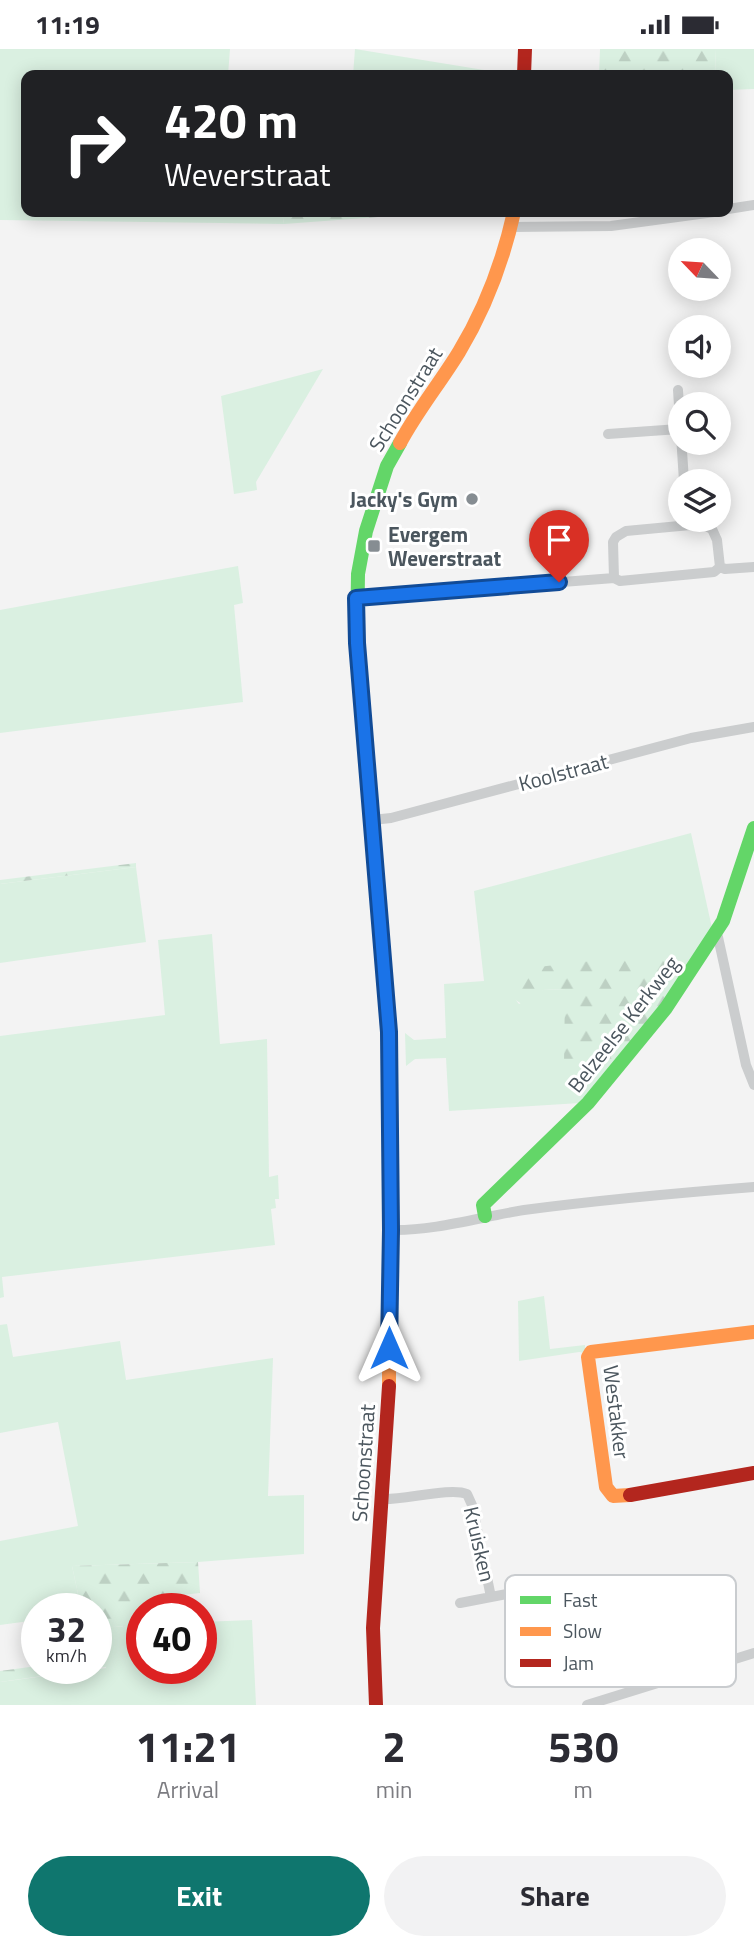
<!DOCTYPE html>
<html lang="en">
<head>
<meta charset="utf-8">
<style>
	body { margin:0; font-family:"Titillium Web",sans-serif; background:#f2f2f3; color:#2b2b33; height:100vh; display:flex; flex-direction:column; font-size:26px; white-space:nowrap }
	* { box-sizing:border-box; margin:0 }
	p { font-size:23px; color:#7c7c81 }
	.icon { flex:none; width:38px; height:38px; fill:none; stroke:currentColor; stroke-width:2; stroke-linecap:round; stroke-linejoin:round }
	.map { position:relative; height:1656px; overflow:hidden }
	.details { display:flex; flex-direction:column; background:#fff; flex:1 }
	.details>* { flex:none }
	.banner { position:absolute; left:21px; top:21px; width:712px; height:147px; border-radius:14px; box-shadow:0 4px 18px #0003; background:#202124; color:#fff; overflow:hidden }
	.needle { width:46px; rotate:295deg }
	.controls { position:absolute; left:668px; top:189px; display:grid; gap:14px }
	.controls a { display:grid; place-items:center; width:63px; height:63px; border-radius:50%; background:#fff; box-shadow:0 4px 18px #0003; font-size:35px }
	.speed { position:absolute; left:21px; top:1544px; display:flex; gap:14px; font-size:35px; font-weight:700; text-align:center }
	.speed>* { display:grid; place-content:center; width:91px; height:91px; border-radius:50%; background:#fff; box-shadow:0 4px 18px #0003; line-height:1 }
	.speed small { font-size:18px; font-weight:400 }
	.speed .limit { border:10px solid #d22; background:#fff; color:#111 }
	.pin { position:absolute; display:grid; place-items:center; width:60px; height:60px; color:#fff; margin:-72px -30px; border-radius:50% 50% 50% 0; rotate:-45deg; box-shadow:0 0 7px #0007 }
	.pin .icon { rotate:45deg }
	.me { position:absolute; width:77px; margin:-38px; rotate:0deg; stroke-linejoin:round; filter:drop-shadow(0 0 5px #0008) }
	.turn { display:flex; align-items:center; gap:24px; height:147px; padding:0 28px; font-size:32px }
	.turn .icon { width:91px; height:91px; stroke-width:2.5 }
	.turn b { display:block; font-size:49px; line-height:60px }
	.eta { display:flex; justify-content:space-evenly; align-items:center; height:119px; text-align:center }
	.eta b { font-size:42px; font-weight:700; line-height:49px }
	.primary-button { display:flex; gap:14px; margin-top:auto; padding:14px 28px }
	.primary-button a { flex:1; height:80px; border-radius:42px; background:#0f766e; color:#fff; font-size:28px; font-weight:700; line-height:80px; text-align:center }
	.primary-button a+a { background:#f2f2f3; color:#2b2b33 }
	.status { display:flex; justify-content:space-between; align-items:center; height:49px; padding:0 35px; background:#fff; direction:ltr }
	.status svg { height:19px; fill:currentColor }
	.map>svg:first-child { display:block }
	.green { fill:#daf0e1 }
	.forest { fill:url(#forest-firs) }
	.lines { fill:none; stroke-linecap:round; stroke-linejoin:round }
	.street { stroke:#cbcdce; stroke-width:10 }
	.fast { stroke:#63d668; stroke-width:14 }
	.slow { stroke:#ff974d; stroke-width:14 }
	.jam { stroke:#b3261e; stroke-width:14 }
	.route-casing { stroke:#114b97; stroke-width:18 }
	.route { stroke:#1a73e8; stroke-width:12 }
	.poi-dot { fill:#868d92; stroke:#fff; stroke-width:2.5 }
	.labels { text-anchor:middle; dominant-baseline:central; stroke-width:6; stroke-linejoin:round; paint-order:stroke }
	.street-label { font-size:21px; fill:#4b565e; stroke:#fff }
	.poi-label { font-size:21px; font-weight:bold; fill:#4b565e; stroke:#fff; text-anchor:end }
	.key { fill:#fff; stroke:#c9cccf; stroke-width:2 }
	.key-label { font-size:19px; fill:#4b565e }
</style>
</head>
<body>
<div class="status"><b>11:19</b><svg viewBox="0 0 49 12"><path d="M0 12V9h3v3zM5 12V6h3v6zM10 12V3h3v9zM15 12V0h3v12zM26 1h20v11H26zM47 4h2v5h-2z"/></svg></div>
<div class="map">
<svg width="754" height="1656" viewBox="0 0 754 1656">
	<defs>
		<pattern id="forest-firs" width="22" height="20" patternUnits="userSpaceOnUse" patternTransform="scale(1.75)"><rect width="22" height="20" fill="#daf0e1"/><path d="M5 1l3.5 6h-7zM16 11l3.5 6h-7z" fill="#bdd0c3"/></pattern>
	</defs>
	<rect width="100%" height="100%" fill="#f3f3f3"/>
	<path class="green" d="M0,0h230l-2,26h-202v137h256l2,12 -284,-4z
		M355,0l159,26h-161z
		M716,0h38v40l-26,1v-15h-13z
		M323,320l-67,113 1,8 -23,4 -13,-98z
		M238,517l5,37 -9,2 9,97 -243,31v-123z
		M691,784l21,95 -23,41 -174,22v8l4,5 24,-14 23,-1 53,70 -39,44 -131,8 -3,-53 -31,1 -9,7 -1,-33 9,7 32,-2 -2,-54 40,-3 -10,-90z
		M136,818l10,75 -146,21v-79z
		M212,885l8,110 47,-5 2,138 9,-2 1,24h-4l1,9 -5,1 4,36 -273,32 2,20 -4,1v-262l165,-21 -7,-75z
		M544,1247l6,53 35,-4v8l-6,-1 -60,9 -1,-60z
		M7,1275l6,33 107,-16 6,39 147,-22 -5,138 36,-1v59l-106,8 -126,4 9,42h-44v12l-37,5v-84l78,-15 -20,-104 -58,11v-108z
		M252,1571l4,85h-256v-23l106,-14 -4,-11 -3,-29 43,-3v43h59v-46z"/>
	<path class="forest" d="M600,0h116l-1,26h-116z
		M282,163h163l-161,12z
		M136,814v4l-136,17v-4z
		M660,904l29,16 -70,90 -55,5 1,-75 -22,1 -3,11 -9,9 -17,-11 1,-8 23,-24z
		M198,1513l2,31 -27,3v12h-31v17l-43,3 -3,-20h-15l-9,-42z
		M96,1608h6l4,10 -106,15v-11l37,-5 59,2z"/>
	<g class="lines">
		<path class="street" d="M728,160l26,-4
			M511,178l100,-1 103,-14
			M678,341l6,91
			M608,385l71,-5
			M614,529l-1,-36 3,-5 10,-6 75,-7 11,5 5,11 3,27
			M356,549l258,-20 6,3 94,-9 6,-5 5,2 29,-2
			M372,771l19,-2 300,-80 63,-11
			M715,886l3,2 28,128 8,20
			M391,1181c44,1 89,-13 133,-20 76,-10 153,-17 230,-23
			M383,1450c21,1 68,-12 84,-5l5,11 19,92
			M460,1554l57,-11 7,5 3,16
			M587,1656l167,-52"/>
		<path class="fast" d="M373,794l-16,-199 1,-70 8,-43 21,-65 13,-23
			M485,1167l-2,-11 105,-102 78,-95 57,-87 31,-93"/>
		<path class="slow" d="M400,394c17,-32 40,-60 59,-91 26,-43 44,-91 55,-140
			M373,794l17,222 -1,321
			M630,1446l-17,1 -7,-9 -18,-130 3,-5 163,-20"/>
		<path class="jam" d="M524,26l1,-26
			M630,1446l124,-22
			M376,1656l-3,-77 16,-242"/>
	</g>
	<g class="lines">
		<defs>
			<path id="route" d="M389,1299l2,-118 -2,-198 -32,-389 -1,-45 203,-16"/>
		</defs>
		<use href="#route" class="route-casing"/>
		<use href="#route" class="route"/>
	</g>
	<g class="poi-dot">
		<circle cx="472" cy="450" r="7"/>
		<rect x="367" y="490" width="14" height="14" rx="3.5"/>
	</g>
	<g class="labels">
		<g class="street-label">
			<text transform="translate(405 350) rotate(-58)">Schoonstraat</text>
			<text transform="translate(563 723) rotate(-15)">Koolstraat</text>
			<text transform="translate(623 975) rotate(-52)">Belzeelse Kerkweg</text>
			<text transform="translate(617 1363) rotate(83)">Westakker</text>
			<text transform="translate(363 1414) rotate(-86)">Schoonstraat</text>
			<text transform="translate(480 1495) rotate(77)">Kruisken</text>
		</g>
		<g class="poi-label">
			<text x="458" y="450">Jacky's Gym</text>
			<text x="388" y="485" text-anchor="start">Evergem<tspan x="388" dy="24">Weverstraat</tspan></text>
		</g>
	</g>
	<rect x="505" y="1526" width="231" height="112" rx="10" class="key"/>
	<rect x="520" y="1547" width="31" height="8" fill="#63d668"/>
	<rect x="520" y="1578" width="31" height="9" fill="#ff974d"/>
	<rect x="520" y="1610" width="31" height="8" fill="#b3261e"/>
	<g class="key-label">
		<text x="563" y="1558">Fast</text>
		<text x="563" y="1589">Slow</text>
		<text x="563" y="1621">Jam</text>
	</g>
</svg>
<div class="controls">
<a><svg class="needle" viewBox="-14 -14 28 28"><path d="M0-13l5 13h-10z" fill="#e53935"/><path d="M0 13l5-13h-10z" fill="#7c7c81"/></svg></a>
<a><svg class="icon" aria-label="sound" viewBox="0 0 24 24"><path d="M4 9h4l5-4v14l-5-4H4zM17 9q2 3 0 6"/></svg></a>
<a><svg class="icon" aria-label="search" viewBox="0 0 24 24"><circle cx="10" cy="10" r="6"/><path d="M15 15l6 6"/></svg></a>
<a><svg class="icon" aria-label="layers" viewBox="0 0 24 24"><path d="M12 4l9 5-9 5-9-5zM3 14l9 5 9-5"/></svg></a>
</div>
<div class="speed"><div>32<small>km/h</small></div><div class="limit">40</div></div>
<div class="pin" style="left:559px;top:533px;background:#d93025"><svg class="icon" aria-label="arrive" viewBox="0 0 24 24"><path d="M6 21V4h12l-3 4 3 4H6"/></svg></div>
<svg class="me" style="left:389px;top:1299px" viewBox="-20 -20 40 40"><path d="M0-17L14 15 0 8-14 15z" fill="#1a73e8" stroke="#fff" stroke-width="4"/></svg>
<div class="banner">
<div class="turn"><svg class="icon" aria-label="right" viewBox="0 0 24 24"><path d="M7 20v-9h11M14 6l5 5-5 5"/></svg><div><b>420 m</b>Weverstraat</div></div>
</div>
</div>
<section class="details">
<div class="eta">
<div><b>11:21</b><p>Arrival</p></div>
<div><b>2</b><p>min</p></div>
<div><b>530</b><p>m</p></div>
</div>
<div class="primary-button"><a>Exit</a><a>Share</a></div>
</section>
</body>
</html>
